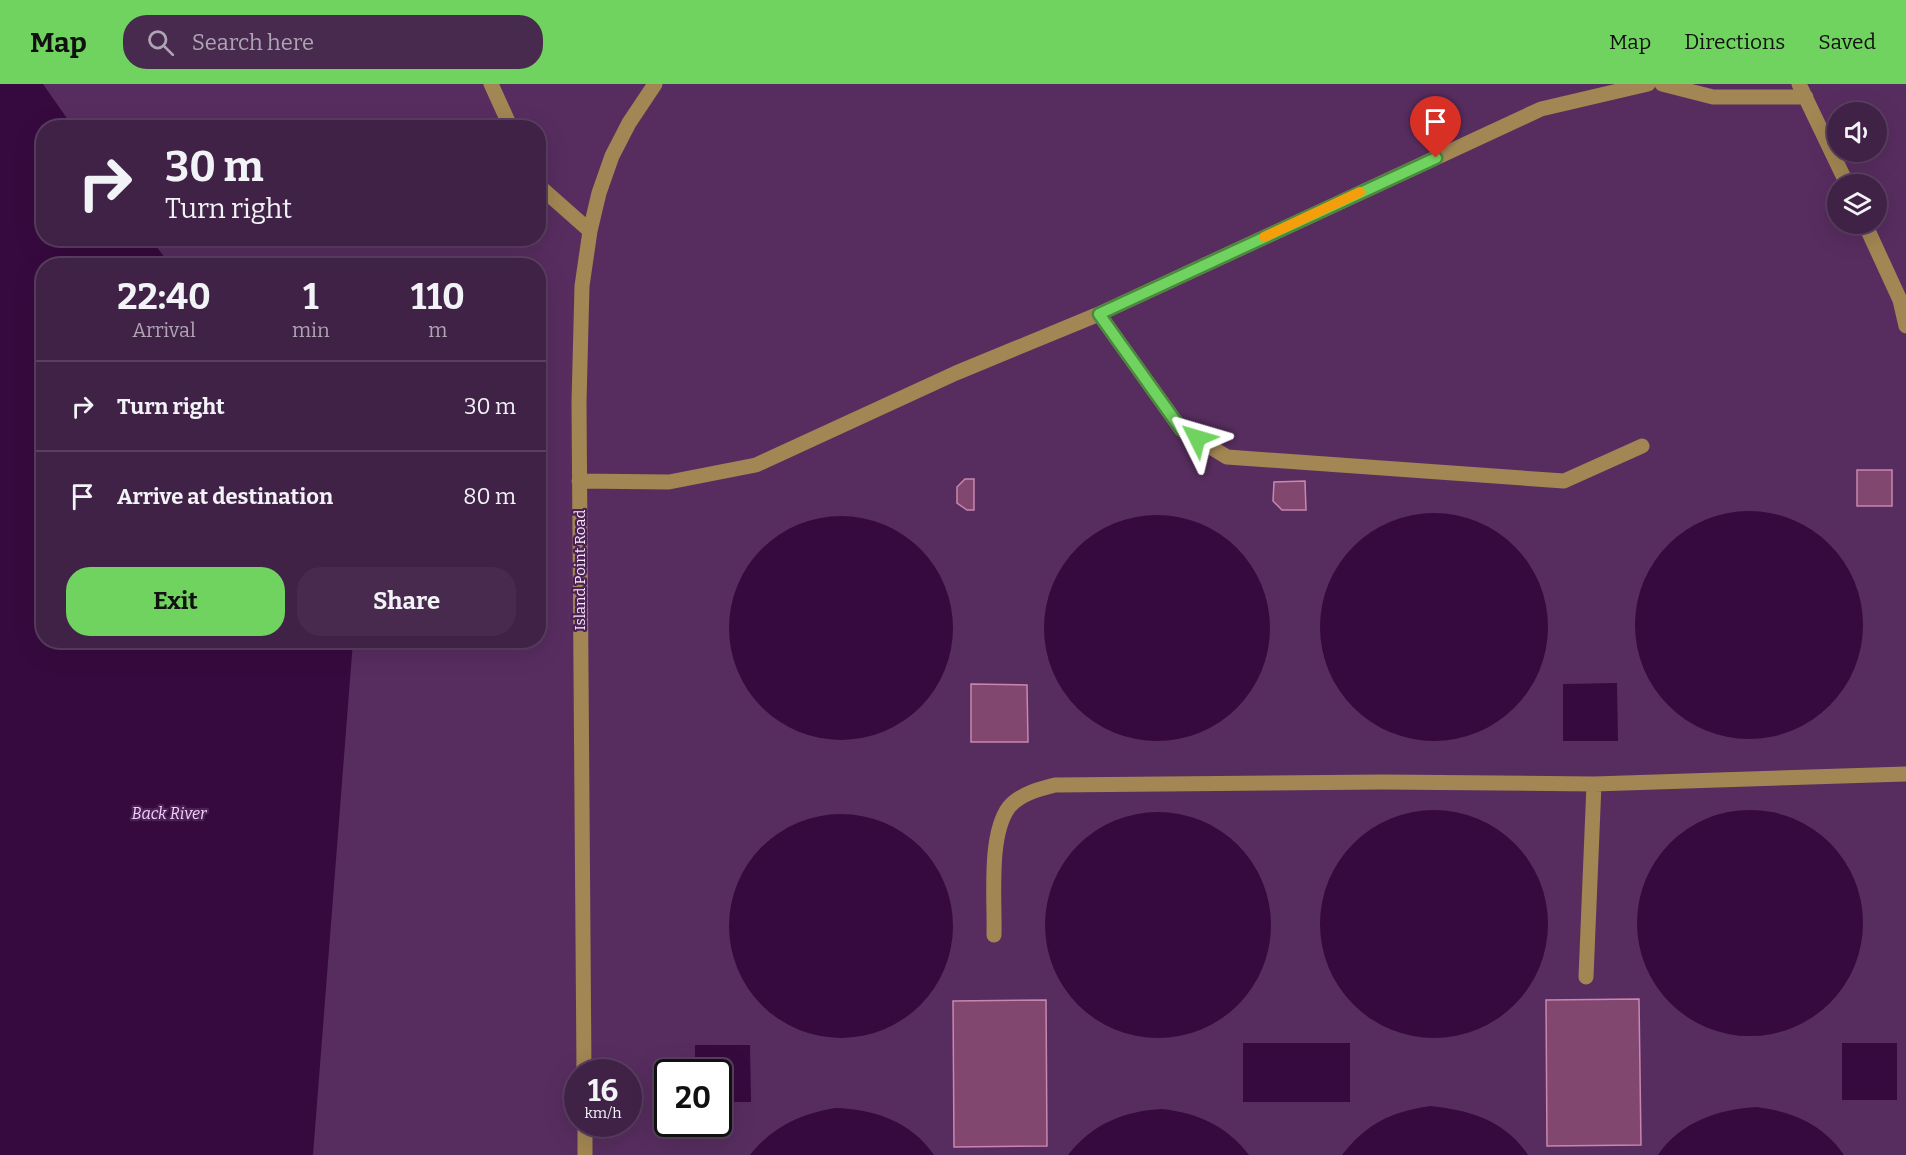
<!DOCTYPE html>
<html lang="en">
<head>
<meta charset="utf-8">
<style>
	body { margin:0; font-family:Bitter,serif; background:#482a4e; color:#f1f3f6; height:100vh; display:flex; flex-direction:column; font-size:22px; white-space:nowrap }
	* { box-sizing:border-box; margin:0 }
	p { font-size:20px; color:#aea4b4 }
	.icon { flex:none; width:33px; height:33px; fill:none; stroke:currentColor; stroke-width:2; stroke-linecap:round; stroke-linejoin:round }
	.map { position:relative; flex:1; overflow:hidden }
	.side { position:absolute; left:36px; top:174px; width:510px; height:390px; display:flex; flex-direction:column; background:#412247; border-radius:24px; box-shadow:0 6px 24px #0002,0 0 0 2px #5a3f60 }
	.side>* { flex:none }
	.hud { position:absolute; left:36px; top:36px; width:510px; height:126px; border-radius:24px; box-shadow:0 6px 24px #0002,0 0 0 2px #5a3f60; background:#412247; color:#f1f3f6; overflow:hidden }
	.fabs { position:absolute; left:1827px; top:18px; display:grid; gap:12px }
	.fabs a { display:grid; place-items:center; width:60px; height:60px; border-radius:50%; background:#412247; box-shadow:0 6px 24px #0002,0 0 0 2px #5a3f60; font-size:30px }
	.speed { position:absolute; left:564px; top:975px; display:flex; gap:12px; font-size:30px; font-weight:700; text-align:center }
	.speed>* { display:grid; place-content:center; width:78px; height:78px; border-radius:50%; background:#412247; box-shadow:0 6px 24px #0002,0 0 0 2px #5a3f60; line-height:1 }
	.speed small { font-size:15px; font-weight:400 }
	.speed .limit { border:3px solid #111; border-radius:9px; background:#fff; color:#111 }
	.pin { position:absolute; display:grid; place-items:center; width:51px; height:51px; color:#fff; margin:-62px -26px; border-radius:50% 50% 50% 0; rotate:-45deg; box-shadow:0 0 6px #0007 }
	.pin .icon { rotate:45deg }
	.me { position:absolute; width:66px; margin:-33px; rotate:310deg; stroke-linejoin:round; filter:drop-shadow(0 0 4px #0008) }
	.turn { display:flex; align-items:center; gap:21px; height:126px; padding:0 30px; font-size:27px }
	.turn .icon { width:78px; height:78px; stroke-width:2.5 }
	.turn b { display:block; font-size:42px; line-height:51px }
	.eta { display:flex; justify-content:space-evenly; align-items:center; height:102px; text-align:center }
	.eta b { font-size:36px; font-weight:700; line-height:42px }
	.action { display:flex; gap:12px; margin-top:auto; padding:12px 30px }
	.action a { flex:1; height:69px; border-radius:24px; background:#70d35f; color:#111; font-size:24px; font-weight:700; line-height:69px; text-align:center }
	.action a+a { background:#482a4e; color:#f1f3f6 }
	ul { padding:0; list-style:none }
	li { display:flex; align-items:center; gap:18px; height:90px; padding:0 30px; border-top:2px solid #5a3f60 }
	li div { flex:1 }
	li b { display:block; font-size:22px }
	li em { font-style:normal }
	header { display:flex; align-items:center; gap:36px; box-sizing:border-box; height:84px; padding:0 30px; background:#70d35f; color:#111 }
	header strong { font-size:28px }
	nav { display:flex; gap:33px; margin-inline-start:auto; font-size:21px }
	.search { width:420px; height:54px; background:#482a4e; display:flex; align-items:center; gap:15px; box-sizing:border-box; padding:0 21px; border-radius:24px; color:#aea4b4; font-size:22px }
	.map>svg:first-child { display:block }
	.water { fill:#370a3f }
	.building { fill:#81476e; stroke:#c887b1; stroke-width:1.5 }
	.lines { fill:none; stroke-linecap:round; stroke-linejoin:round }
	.minor { stroke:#a28653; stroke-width:15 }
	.route-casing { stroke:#49893e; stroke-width:15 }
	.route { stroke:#70d35f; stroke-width:10 }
	.slow { stroke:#f59e0b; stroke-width:10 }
	.labels { text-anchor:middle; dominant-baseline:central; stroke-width:4.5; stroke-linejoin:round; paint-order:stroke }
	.street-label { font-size:15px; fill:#f8e9fb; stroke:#4b2254 }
	.water-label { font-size:16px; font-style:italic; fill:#f6cdfe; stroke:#4b2254 }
</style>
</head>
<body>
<header>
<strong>Map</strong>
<div class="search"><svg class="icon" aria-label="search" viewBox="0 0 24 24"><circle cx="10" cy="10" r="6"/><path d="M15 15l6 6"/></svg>Search here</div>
<nav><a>Map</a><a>Directions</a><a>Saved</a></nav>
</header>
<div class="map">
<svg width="1906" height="1071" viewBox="0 0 1906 1071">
	<rect width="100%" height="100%" fill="#572d5f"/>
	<path class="water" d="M0,0h43l30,43 -29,1v110l107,1 19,26 -126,1v374l309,1 -40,514h-313z
		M1635 541a114 114 0 1 1 228 0a114 114 0 1 1-228 0Z
		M1320 543a114 114 0 1 1 228 0a114 114 0 1 1-228 0Z
		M1044 544a113 113 0 1 1 226 0a113 113 0 1 1-226 0Z
		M729 544a112 112 0 1 1 224 0a112 112 0 1 1-224 0Z
		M1617,599l1,58h-55v-57z
		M1637 839a113 113 0 1 1 226 0a113 113 0 1 1-226 0Z
		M1320 840a114 114 0 1 1 228 0a114 114 0 1 1-228 0Z
		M1045 841a113 113 0 1 1 226 0a113 113 0 1 1-226 0Z
		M729 842a112 112 0 1 1 224 0a112 112 0 1 1-224 0Z
		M1243,959h107v59h-107z
		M1842,959h55v57h-55z
		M695,961h55l1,57h-32l-1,-30h-23z
		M1430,1022c39,4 75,14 98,49h-186c25,-32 49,-43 88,-49z
		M1757,1023c36,5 66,17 87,48h-186c22,-33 61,-46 99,-48z
		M835,1024c38,1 76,13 99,47h-184c22,-28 50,-41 85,-47z
		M1162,1025c36,4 65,17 87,46h-181c24,-31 56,-44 94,-46z"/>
	<path class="building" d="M1857,386h35v36h-35z
		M965,395h9v31h-7l-10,-7v-16z
		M1305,397l1,29h-24l-9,-9 1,-19z
		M971,600l56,1 1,57h-57z
		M1639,915l2,146 -94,1 -1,-146z
		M1046,916l1,146 -93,1 -1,-146z"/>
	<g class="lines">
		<path class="minor" d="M491,0l20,44
			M1662,0l51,13h93
			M1799,0l48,100
			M538,101l52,46
			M1865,140l35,76 6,26
			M1099,230l442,-205 107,-25
			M579,397l90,1 87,-17 200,-92 143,-59 82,115 46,28 337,24 78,-35
			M994,851c1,-35 -6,-100 15,-128 11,-13 30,-18 46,-22l328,-3 211,2 312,-10
			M1586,893l8,-193
			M584,988l-5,-670 3,-116 8,-55 9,-38 13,-37 17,-33 26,-39
			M585,1040v31"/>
	</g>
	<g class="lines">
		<defs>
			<path id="route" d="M1197,354l-16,-9 -82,-115 337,-156"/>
		</defs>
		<use href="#route" class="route-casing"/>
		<use href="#route" class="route"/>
		<path class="slow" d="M1264,153l96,-45"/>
	</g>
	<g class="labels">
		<g class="street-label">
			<text transform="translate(580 486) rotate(-90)">Island Point Road</text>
		</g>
		<g class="water-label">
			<text x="169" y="729">Back River</text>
		</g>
	</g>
</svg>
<div class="fabs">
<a><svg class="icon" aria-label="sound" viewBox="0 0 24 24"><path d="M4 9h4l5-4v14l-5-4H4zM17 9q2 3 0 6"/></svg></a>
<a><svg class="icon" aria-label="layers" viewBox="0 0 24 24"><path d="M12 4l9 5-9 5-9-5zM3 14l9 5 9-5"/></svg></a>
</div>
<div class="speed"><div>16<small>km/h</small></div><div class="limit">20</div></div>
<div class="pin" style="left:1436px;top:74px;background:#d93025"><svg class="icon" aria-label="arrive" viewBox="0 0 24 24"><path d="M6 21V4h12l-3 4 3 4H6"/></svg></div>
<svg class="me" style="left:1197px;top:354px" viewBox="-20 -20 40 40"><path d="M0-17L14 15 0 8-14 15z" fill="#70d35f" stroke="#fff" stroke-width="4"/></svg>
<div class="hud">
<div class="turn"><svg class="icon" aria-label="right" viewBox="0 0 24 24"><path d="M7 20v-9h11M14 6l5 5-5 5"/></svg><div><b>30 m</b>Turn right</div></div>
</div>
<section class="side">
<div class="eta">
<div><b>22:40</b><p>Arrival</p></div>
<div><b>1</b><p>min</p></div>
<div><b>110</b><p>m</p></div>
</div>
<ul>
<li><svg class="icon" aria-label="right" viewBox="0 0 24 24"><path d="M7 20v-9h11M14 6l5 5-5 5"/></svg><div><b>Turn right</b></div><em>30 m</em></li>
<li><svg class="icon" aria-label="arrive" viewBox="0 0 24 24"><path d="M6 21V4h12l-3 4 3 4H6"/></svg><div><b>Arrive at destination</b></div><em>80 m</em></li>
</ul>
<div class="action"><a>Exit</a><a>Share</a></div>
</section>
</div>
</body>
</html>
